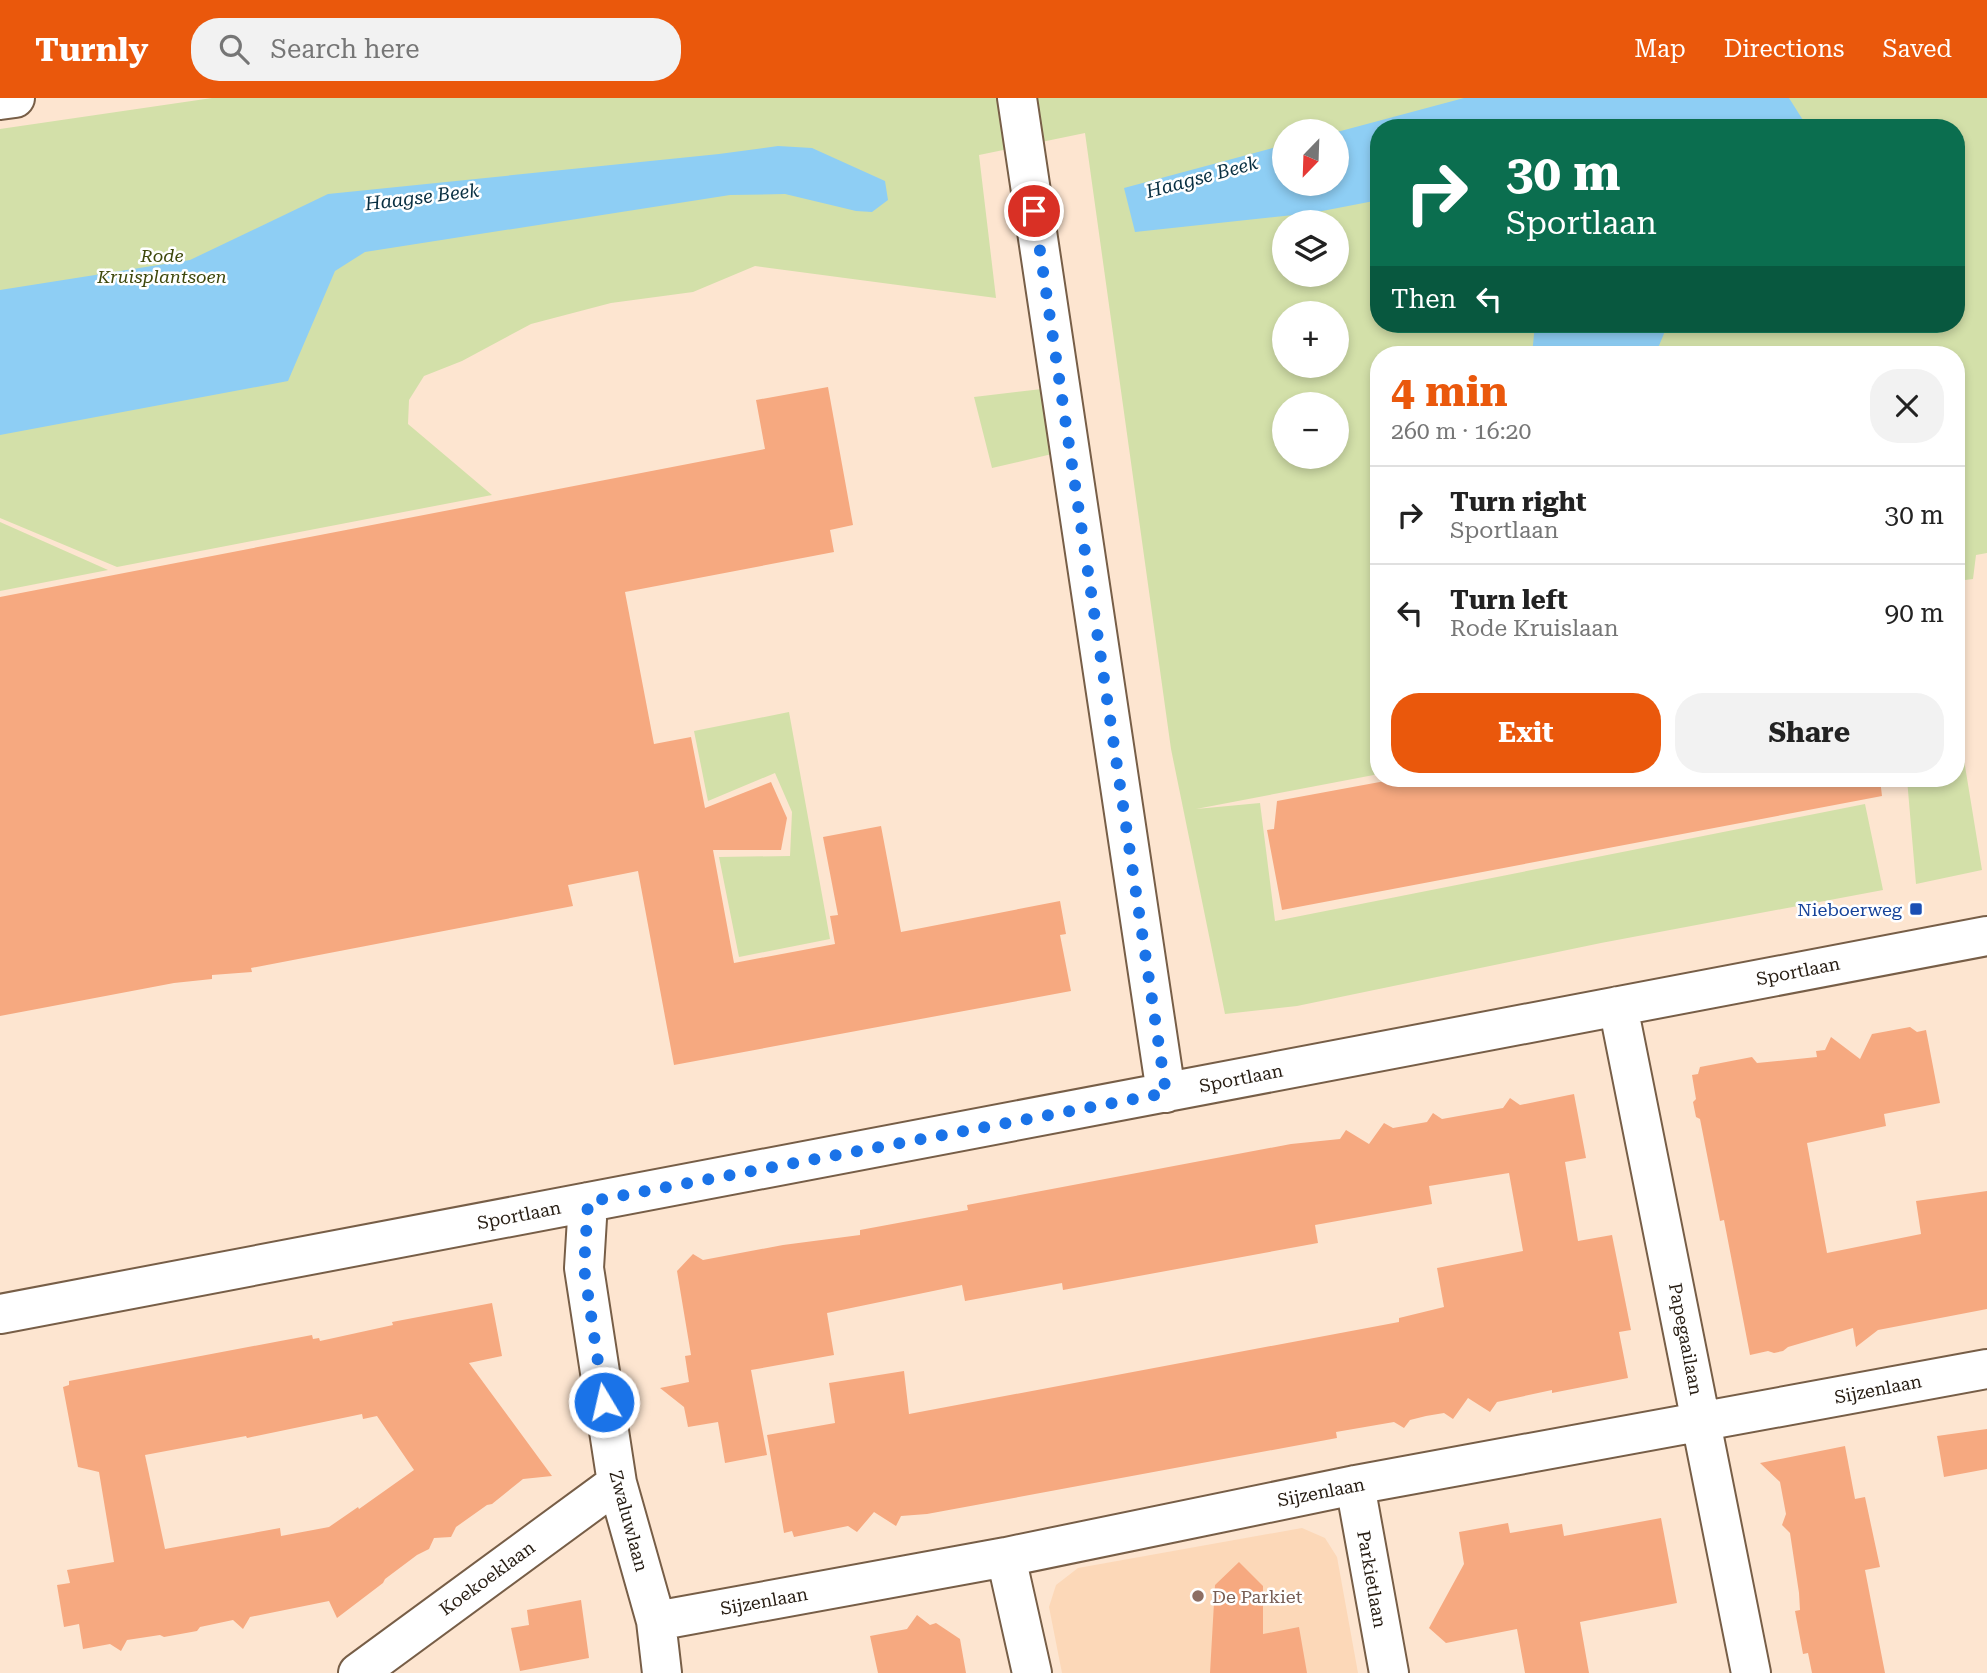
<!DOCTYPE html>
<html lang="en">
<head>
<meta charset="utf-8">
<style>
	body { margin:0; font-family:"Roboto Serif",serif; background:#f2f2f2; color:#222; height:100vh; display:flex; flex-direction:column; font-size:26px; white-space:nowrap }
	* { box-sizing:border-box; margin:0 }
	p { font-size:23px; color:#767676 }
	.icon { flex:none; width:38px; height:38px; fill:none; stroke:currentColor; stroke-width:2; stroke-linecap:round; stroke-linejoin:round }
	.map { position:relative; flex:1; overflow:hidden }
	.details { position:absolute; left:1370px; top:248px; width:595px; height:441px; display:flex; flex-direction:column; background:#fff; border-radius:28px; box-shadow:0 4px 10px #0003 }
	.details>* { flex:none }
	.top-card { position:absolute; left:1370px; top:21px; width:595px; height:214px; border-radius:28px; box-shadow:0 4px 10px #0003; background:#0b6e4f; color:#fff; overflow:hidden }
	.needle { width:46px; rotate:203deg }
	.controls { position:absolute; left:1272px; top:21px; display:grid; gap:14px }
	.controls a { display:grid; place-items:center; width:77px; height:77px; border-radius:50%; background:#fff; box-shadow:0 4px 10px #0003; font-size:35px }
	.pin { position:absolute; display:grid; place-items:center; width:60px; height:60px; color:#fff; margin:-30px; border:4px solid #fff; border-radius:50%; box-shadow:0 2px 7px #0007 }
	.me { position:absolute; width:77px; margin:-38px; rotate:351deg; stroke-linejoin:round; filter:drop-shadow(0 0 5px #0008) }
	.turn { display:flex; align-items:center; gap:24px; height:147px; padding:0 21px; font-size:32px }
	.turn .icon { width:91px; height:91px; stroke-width:2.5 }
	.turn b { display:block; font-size:49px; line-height:60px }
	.then { display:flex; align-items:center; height:66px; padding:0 21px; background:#0003; gap:14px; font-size:26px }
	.round { display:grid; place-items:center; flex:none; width:74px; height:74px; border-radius:28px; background:#f2f2f2 }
	.overview { display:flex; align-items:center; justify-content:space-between; height:119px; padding:0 21px }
	h1 { font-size:42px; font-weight:700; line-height:52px; color:#ea580c }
	.action { display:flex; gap:14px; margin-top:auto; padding:14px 21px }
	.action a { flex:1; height:80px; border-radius:28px; background:#ea580c; color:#fff; font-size:28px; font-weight:700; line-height:80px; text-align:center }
	.action a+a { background:#f2f2f2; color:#222 }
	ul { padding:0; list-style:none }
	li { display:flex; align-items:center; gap:21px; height:98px; padding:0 21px; border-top:2px solid #e0e0e0 }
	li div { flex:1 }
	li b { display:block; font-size:26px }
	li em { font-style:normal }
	header { display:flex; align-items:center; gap:42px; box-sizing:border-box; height:98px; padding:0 35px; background:#ea580c; color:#fff }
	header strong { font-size:33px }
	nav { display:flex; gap:38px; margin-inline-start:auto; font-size:24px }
	.search { width:490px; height:63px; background:#f2f2f2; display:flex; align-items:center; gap:18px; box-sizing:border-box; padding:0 24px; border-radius:28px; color:#767676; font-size:26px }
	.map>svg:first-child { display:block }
	.built { fill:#fcd8b8 }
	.green { fill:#d3e0a9; fill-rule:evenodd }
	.water { fill:#8ecef4 }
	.building { fill:#f6a980; fill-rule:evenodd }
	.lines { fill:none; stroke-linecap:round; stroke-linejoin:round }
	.street-casing { stroke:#775e47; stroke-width:42 }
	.secondary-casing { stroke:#775e47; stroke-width:42 }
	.street { stroke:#fff; stroke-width:38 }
	.secondary { stroke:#fff; stroke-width:38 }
	.route { stroke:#1a73e8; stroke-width:12; stroke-dasharray:0 21.6 }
	.transit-dot { fill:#1a4fb4; stroke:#fff; stroke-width:2.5 }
	.education-dot { fill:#8d6e63; stroke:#fff; stroke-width:2.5 }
	.labels { text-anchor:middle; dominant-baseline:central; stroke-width:5; stroke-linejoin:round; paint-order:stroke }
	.park-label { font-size:18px; font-style:italic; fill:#3e480b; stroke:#fff }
	.transit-label { font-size:18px; fill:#164399; stroke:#fff; text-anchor:end }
	.street-label { font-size:18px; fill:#261c12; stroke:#fff }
	.education-label { font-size:18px; fill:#785e54; stroke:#fff; text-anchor:start }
	.water-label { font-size:19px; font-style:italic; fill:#082f42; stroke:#fff }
</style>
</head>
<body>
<header>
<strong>Turnly</strong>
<div class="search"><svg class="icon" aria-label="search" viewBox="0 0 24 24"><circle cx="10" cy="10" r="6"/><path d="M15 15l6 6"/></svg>Search here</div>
<nav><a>Map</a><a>Directions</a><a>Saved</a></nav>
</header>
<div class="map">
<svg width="1987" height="1575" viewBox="0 0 1987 1575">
	<rect width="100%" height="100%" fill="#fde5d0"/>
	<path class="built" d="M1302,1430l23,10 12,19 21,116h-296l-13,-66 7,-22 22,-17z"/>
	<path class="green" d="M212,0h1775v455l-11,2 -3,24 -16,2 -1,-226h-577v419l-183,35 64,-6 15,118 590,-117 18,86 -282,53 -304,63 -72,8 -54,-265 -86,-616 -106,22 17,143 -241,-32 -62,26 -82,11 -80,21 -69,37 -38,15 -15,24 -1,24 84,71 -375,72 -117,-49v-389zM1379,30h577v196h-577zM1284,33h53v53h-53zM1284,124h53v53h-53zM1284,215h53v53h-53zM1284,306h53v53h-53z
		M1059,289l10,63 -77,18 -18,-71z
		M0,424l108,48 -108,21z
		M789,614l41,227 -91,18 -20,-100 71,-1 2,-44 -17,-39 -67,28 -14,-70z
		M1957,619l25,153 -66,14 -9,-105h49z"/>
	<path class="water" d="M1464,0h325l19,30h-429v72l-67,13 -177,19 -11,-44 160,-43v39h53v-52z
		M778,48l34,2 73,33 3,19 -16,12 -16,-1 -71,-17 -55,1 -365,57 -30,19 -47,110 -288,54v-145l190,-30 138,-66 391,-40z
		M1535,226h133l-10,24 1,7h-127z"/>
	<path class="building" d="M828,289l25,138 -23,5 4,22 -209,40 29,152 37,-7 14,71 66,-26 16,36 -6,32h-68l21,113 101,-19 -5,-28 8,-1 -15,-78 58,-11 20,106 159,-31 6,33 -6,1 11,56 -397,74 -36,-194 -70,14 5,21 -322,62 1,4 -40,3v4l-38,4 -174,33v-419l765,-148 -9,-49z
		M1396,681h484l2,17 -600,114 -15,-80 7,-1 3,-28z
		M1910,929l7,5 9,-2 14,73 -56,11 2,12 -79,17 20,110 94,-19 -5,-33 71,-10v118l-109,21 -22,17 -3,-19 -65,19 -5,4 -9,2 -6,-2 -18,4 -26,-135 -4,1 -20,-102 -4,-2 -3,-15 3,-3 -4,-24 6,-1 2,-7 52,-10 5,6 60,-6 -1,-6 9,-1 6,-13 29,22 12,-25z
		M1574,996l12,64 -21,4 13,79 34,-6 19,95 -12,2 9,46 -76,15v-3l-55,12 -7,10 -22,-14 -15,21 -9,-6 -18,3 -16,4 -6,8 -10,-6 -58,10 1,6 -410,76 -26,2 -5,10 -22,-14 -17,20 -9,-6 -54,11 -2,-6 -8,2 -17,-98 68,-12 -6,-40 75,-12 5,43 490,-92v-4l45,-11 -7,-39 86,-17 -14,-78 -80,13 3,18 -117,21 3,18 -255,47 -1,-7 -97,18 -3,-16 -135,28 7,42 -83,15 16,85 -42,8 -7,-41 -30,5 -4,-20 -24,-19 29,-6 -4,-26 6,-1 -14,-84 16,-17 10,6 80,-15 77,-10v-5l108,-20 -1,-5 324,-61 49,-5 6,-9 23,14 15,-21 9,5 34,-6 6,-9 9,6 61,-11 7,-10 10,7z
		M492,1205l10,53 -33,7 83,113 -29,3 -31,25 -5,1 -31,22 -5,10 -17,1 -5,11 -12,6 -32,24 -2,4 -46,35 -8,-17 -79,16 -7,12 -10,-9 -33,7 -3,4 -33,6 -4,-2 -33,5 -6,11 -11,-7 -27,5 -4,-25 -15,3 -7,-42 13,-2 -3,-13 47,-8 -15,-90 -21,-5 -15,-80 6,-2v-4l243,-46 1,4 6,-1 1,3 73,-16 -1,-3zM362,1316l1,5 14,-3 37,54 -55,39 -1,-2 -29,20 -48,9 -1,-8 -115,21 -20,-94 101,-19 1,2z
		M1987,1331v40l-43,8 -7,-41z
		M1845,1348l10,53 10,-2 15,70 -15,3 20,103h-73l-4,-20 -5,1 -8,-43 5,-1 -1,-17 -9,-60 -8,-8 4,-11 -6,-32 -20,-19z
		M1661,1420l16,85 -97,19 9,51h-64l-8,-44 -71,14 -17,-15 35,-64 -5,-32 49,-9 2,10 52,-9 2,12z
		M1239,1464l24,24v48l36,-7 8,46h-97l5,-88z
		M581,1502l8,58 -69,13 -9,-43 18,-3 -2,-15z
		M917,1517l13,10 6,-2 24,16 6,34h-88l-8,-37 37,-7z"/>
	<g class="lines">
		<defs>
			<path id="street" d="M1017,0l149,995
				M1618,908l133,667
				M588,1104l-4,66 33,215 39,138 6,52
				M0,1216l1987,-378
				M1355,1387l34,188
				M1006,1459l26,116
				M656,1523l350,-64 349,-72 632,-116
				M358,1575l259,-190"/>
			<path id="secondary" d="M0,2l15,-2"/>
		</defs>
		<use href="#street" class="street-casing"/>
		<use href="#secondary" class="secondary-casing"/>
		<use href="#street" class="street"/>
		<use href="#secondary" class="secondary"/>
	</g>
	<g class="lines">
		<path class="route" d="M604,1304l-20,-134 4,-66 578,-109 -132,-882"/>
	</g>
	<rect class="transit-dot" x="1909" y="804" width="14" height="14" rx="3.5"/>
	<circle class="education-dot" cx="1198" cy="1498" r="7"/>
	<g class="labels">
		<g class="park-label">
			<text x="162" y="157">Rode<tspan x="162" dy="21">Kruisplantsoen</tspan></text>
		</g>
		<g class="transit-label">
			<text x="1902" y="811">Nieboerweg</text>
		</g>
		<g class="street-label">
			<text transform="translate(1798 873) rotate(-11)">Sportlaan</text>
			<text transform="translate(1241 980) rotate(-11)">Sportlaan</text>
			<text transform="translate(519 1117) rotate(-11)">Sportlaan</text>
			<text transform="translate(1686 1241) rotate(79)">Papegaailaan</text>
			<text transform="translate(1878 1291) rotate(-11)">Sijzenlaan</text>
			<text transform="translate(1321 1394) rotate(-11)">Sijzenlaan</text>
			<text transform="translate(629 1423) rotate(75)">Zwaluwlaan</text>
			<text transform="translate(487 1480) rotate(-36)">Koekoeklaan</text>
			<text transform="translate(1372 1481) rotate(80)">Parkietlaan</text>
			<text transform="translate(764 1503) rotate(-10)">Sijzenlaan</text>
		</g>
		<g class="education-label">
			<text x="1212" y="1498">De Parkiet</text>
		</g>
		<g class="water-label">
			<text transform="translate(1202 79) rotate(-15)">Haagse Beek</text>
			<text transform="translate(422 99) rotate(-7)">Haagse Beek</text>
		</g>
	</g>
</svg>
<div class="controls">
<a><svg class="needle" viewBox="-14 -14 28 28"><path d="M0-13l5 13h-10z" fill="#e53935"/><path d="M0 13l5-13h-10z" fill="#767676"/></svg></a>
<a><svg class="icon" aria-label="layers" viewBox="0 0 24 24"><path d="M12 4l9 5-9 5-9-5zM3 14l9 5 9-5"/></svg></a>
<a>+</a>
<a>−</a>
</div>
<div class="pin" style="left:1034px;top:113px;background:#d93025"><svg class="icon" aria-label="arrive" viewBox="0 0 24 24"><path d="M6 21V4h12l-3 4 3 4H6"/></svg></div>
<svg class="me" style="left:604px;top:1304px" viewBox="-20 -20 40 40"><circle r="17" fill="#1a73e8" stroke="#fff" stroke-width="3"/><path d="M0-11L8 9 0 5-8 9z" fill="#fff"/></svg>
<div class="top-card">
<div class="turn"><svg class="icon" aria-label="right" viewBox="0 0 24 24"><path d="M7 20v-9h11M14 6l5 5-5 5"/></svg><div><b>30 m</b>Sportlaan</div></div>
<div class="then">Then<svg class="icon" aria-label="left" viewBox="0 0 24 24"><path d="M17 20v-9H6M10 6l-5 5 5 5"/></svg></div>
</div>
<section class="details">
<div class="overview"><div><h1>4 min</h1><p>260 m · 16:20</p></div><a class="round"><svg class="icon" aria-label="close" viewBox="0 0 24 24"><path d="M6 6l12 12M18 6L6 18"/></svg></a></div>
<ul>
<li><svg class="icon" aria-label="right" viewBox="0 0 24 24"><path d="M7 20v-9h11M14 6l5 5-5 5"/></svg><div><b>Turn right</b><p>Sportlaan</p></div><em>30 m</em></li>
<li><svg class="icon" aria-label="left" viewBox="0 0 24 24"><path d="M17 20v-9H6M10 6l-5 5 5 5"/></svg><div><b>Turn left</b><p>Rode Kruislaan</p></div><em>90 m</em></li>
</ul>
<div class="action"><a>Exit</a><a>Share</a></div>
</section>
</div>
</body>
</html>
